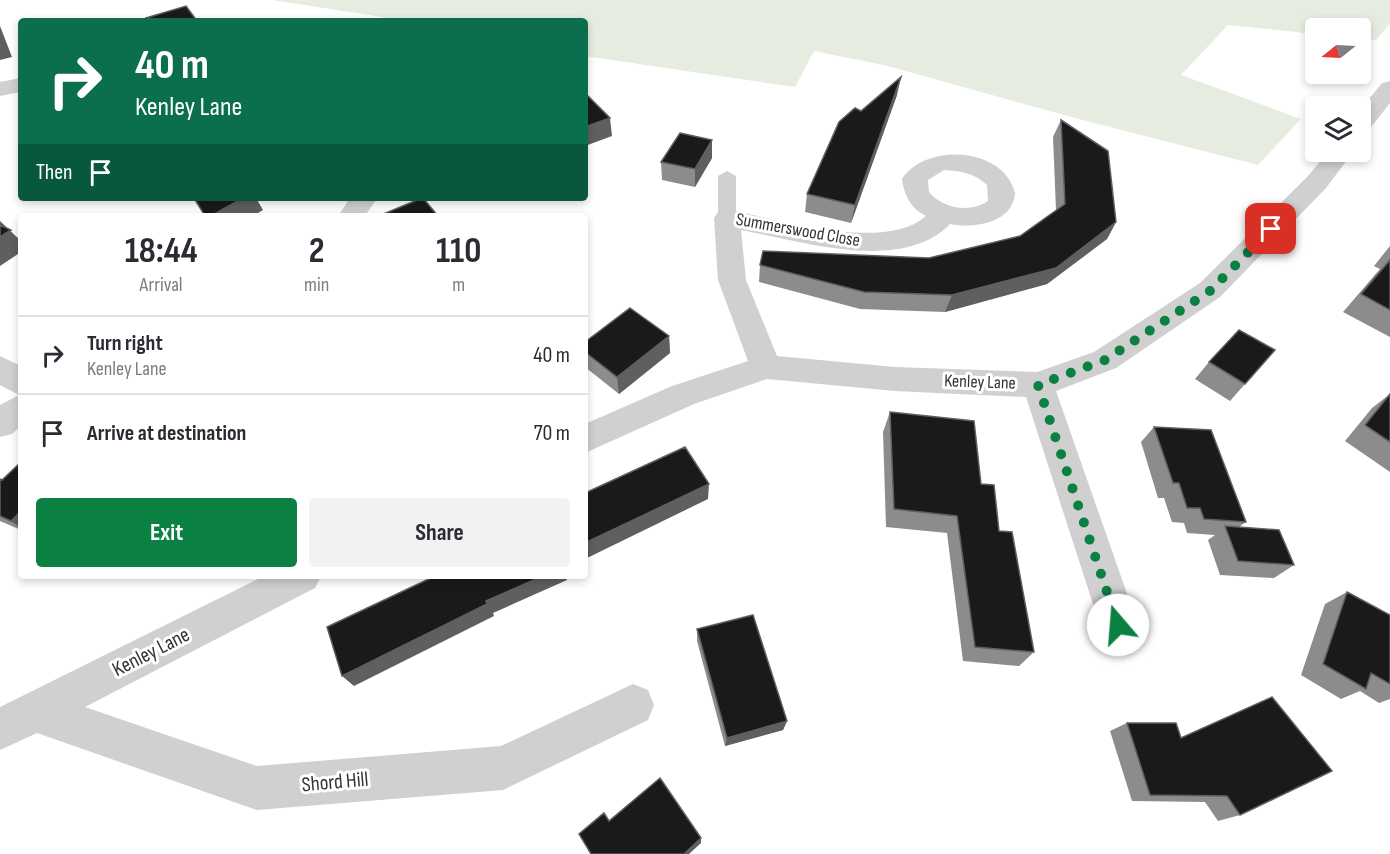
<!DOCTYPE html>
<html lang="en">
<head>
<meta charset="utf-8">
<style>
	body { margin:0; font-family:"Sofia Sans Condensed",sans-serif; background:#f2f2f3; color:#2b2b33; height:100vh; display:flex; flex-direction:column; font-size:22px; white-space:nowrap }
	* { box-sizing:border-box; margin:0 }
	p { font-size:20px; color:#7c7c81 }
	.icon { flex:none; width:33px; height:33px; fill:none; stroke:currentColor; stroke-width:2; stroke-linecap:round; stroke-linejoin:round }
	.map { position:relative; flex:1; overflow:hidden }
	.side { position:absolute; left:18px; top:213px; width:570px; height:366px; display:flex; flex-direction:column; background:#fff; border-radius:6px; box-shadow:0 3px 9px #0003 }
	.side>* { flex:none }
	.banner { position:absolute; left:18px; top:18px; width:570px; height:183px; border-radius:6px; box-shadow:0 3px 9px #0003; background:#0b6e4f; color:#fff; overflow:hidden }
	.needle { width:39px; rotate:252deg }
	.fabs { position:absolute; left:1305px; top:18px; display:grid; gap:12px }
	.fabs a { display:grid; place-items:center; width:66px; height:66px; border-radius:6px; background:#fff; box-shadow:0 3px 9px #0003; font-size:30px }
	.pin { position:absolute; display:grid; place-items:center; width:51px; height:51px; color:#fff; margin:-26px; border-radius:12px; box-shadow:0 3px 9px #0006 }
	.me { position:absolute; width:66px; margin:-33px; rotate:342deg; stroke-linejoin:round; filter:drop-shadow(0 0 4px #0008) }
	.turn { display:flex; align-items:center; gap:21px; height:126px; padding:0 18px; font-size:27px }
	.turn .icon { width:78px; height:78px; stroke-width:2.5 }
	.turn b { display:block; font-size:42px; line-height:51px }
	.then { display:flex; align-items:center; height:57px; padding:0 18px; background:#0003; gap:12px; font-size:22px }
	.eta { display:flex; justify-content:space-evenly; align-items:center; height:102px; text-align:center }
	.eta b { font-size:36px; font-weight:700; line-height:42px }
	.button { display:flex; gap:12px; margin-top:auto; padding:12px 18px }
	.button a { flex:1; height:69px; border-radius:6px; background:#0b8043; color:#fff; font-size:24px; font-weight:700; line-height:69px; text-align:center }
	.button a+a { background:#f2f2f3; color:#2b2b33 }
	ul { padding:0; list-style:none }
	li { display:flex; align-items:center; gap:18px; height:78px; padding:0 18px; border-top:2px solid #e1e1e2 }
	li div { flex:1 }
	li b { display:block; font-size:22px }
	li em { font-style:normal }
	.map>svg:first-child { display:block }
	.green { fill:#e6ecdf }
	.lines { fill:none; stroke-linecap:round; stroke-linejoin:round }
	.service { fill:#d0d0d0; fill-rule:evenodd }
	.minor { fill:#d0d0d0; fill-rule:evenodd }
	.wall { fill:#8c8c8c }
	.shaded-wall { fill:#5f5f5f }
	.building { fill:#1a1a1a; stroke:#5f5f5f; stroke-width:1.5 }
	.route { stroke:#0b8043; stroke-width:10; stroke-dasharray:0 18 }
	.labels { text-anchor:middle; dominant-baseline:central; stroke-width:6; stroke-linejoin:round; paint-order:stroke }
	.street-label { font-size:18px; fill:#333; stroke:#fff }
	.near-street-label { font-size:21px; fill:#333; stroke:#fff }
</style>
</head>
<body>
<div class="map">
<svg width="1390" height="854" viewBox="0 0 1390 854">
	<rect width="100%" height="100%" fill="#fff"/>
	<path class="green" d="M272,0h1118v24l-14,16 -15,-2 -1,-10h-44l-1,6 -87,-9 -47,50 120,44 -43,46 -183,-47 -191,-53 -70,-14 -19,36 -210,-31v-35h-177z"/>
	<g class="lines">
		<path class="service" d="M727,171l9,5v42l-9,6 -9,-6v-42z"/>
		<path class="minor" d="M21,78v14l-21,4v-14z
			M1390,81v22l-22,28 -8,2v-23l22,-27z
			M1328,152h25l-27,36 -106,109 -104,71 -60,23 82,234 -6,13 -14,6 -14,-6 -78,-241 -131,-6 -128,-12 -73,25 -109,49v-29l87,-38 76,-25 -30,-81 -4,-62 4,-6 9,-3c49,10 158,44 199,7 -15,-7 -22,-21 -24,-37 24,-37 102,-32 113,14 -2,30 -41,36 -65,31 -48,50 -150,17 -209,6l5,50 31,76 118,11 142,5 57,-20 106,-69 108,-107zM944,170c16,1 31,3 43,15l1,16c-18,12 -45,8 -59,-9l-1,-12z
			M350,198h27l-12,18h-27z
			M0,356l21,10v60l-9,8 -12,3v-32l19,-10 -19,-10z
			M264,576h57l-6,12 -230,119 172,59 244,-20 132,-62 15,6 6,15 -6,15 -145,70 -246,20 -220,-77 -37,17v-43z"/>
	</g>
	<path class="wall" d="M897,95l-46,128 -46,-11 2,-18 54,-83z
		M1061,120l55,102 -9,17 -60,45 -102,28 -85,-3 -101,-27 1,-17 169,-7 91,-22 36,-26 -3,-73z
		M712,140v18l-17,29 -33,-7 -1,-18z
		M1390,246v91l-47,-25 37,-43 -6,-3z
		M669,336l1,17 -51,41 -34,-27v-25z
		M1209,362l36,22 -15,17 -35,-22z
		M1390,394v78l-45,-31 27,-33z
		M890,412l91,72 18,47 35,121 -15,14 -56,-5 -16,-128 -61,-6 -3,-95z
		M1154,427l92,95 -7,5 55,38 -20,13 -54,-3 -12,-35 7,-5 -28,-2 -3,-10 -12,-1 -8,-24h-6l-17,-56z
		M21,462v68l-21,-9v-42l2,1z
		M1347,592l43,23v84l-11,4 -19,-12 -19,8 -40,-24 24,-71z
		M697,629l90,92 -4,9 -58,16 -28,-105z
		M1272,697l-32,118 -22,6 -13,-19 -73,-1 -22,-70 17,-8 54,15z"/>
	<path class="shaded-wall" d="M0,26l12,31 -12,3z
		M901,77l-4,18 -46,128 4,-18z
		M610,118l2,18 -27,10v-19z
		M712,140v18l-17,29v-18z
		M243,198h13l7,12 -10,6h-42z
		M0,221l21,20v11l-21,14z
		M1116,222l-9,17 -60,45 -102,28 7,-17z
		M669,336l1,17 -51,41 -2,-17z
		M709,484l-1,15 -123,60v-16z
		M21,511v17l-10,-7z
		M543,576h23l1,4 -74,33 1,3 -140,70 -12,-10 144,-75z
		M787,721l-4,9 -58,16 2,-8z
		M701,838v5l-12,11h-5z"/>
	<path class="building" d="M186,6l11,15h-49l-2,-3z
		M901,77l-46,128 -48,-11 32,-72 16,-14 6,3z
		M585,93l25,25 -25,9z
		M1061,120l47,31 8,71 -60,46 -104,27 -88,-3 -104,-27 3,-14 166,7 91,-22 45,-32z
		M680,133l32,7 -17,29 -34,-7z
		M194,198h49l-32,18h-6z
		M423,198l15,18 -57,-1 41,-17z
		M0,225l11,5 -11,7z
		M1390,260v50l-29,-16z
		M630,308l39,28 -52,41 -32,-25v-10z
		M1239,330l36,20 -30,34 -36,-22z
		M1390,394v48l-25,-17z
		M890,412l84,9 7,63 13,1 5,46 13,1 22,120 -59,-5 -18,-131 -63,-7z
		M1154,427l57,3 35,92 -42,-3 -4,-11h-13l-8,-25h-6z
		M685,447l24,37 -124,59v-50z
		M21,462v49l-10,10 -11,-5v-37l2,1z
		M1225,526l54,4 15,35 -56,-4z
		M435,576h108l-57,25 1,3 -145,72 -15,-49z
		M1347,592l43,23v69l-19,-11 -5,16 -43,-25z
		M753,615l34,106 -60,17 -30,-109z
		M1272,697l60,74 -92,44 -13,-19 -77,-1 -23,-72h49l5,15z
		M660,778l41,60 -17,16h-93l-12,-20 25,-21 5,8z"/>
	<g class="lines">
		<path class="route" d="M1118,625l-80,-240 67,-25 105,-69 61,-62"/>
	</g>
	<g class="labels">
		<g class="street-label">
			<text transform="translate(798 230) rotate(10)">Summerswood Close</text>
			<text transform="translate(980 382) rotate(2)">Kenley Lane</text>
		</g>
		<g class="near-street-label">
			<text transform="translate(151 652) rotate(-27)">Kenley Lane</text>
			<text transform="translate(335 782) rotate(-5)">Shord Hill</text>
		</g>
	</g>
</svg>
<div class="fabs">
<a><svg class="needle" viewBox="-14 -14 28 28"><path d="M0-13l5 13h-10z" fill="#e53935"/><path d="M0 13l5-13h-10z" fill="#7c7c81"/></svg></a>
<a><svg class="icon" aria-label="layers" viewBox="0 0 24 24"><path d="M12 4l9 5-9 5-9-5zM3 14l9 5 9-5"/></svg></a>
</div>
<div class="pin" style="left:1271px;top:229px;background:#d93025"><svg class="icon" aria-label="arrive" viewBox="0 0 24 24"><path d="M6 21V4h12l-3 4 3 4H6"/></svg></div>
<svg class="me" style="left:1118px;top:625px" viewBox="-20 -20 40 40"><circle r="19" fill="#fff"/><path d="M0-13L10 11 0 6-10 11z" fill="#0b8043"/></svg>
<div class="banner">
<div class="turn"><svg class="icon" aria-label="right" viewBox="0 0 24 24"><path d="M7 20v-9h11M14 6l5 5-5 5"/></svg><div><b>40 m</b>Kenley Lane</div></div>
<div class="then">Then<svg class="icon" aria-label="arrive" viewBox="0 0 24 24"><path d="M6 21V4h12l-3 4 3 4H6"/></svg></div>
</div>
<section class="side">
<div class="eta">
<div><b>18:44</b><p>Arrival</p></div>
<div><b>2</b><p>min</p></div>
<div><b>110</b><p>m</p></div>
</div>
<ul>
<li><svg class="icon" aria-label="right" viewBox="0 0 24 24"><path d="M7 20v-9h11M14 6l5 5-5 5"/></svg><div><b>Turn right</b><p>Kenley Lane</p></div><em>40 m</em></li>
<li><svg class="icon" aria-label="arrive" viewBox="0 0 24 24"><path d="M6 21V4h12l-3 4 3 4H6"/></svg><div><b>Arrive at destination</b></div><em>70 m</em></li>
</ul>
<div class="button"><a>Exit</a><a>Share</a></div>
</section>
</div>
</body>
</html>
